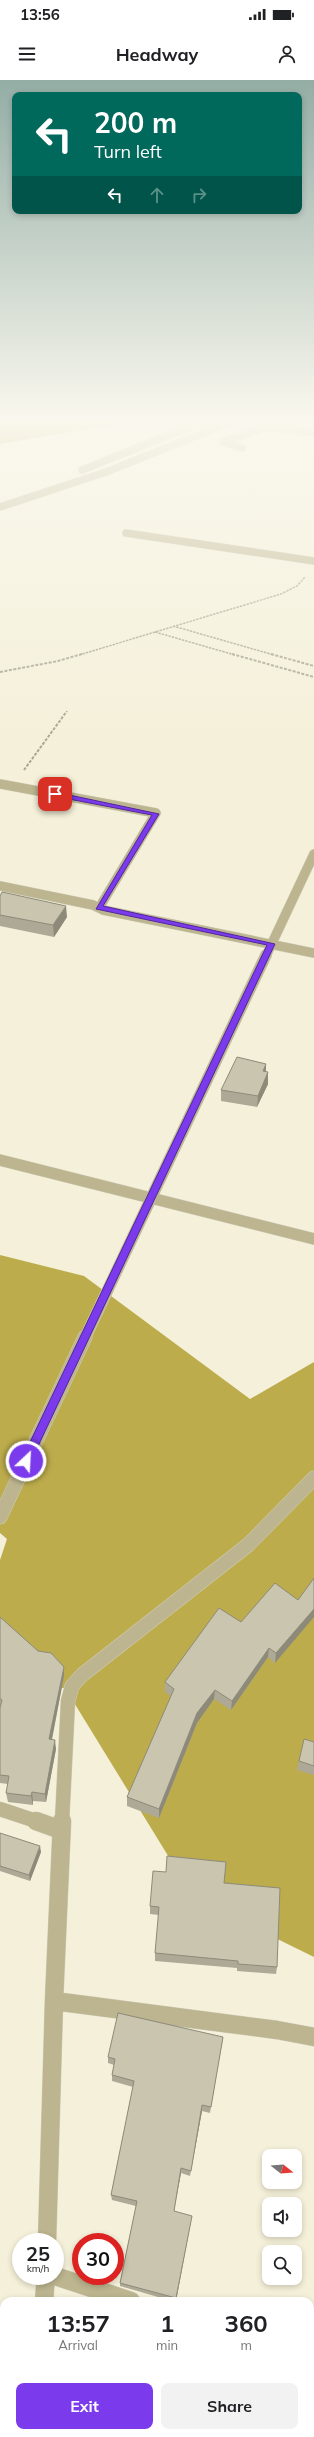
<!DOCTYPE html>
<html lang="en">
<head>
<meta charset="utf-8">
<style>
	body { margin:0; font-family:Mulish,sans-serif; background:#f2f2f2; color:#202124; height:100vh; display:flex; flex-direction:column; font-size:15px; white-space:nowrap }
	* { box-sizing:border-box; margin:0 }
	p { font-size:13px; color:#757577 }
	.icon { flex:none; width:22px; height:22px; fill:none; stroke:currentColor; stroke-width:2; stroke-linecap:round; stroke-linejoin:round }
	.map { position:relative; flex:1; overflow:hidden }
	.details { position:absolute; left:0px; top:2217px; width:314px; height:140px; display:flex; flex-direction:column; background:#fff; border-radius:12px 12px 0 0; box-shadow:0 2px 6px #0003 }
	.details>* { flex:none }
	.top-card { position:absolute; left:12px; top:12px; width:290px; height:122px; border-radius:8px; box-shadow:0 2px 6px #0003; background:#00695c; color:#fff; overflow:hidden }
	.needle { width:26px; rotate:107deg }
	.controls { position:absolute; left:262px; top:2069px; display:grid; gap:8px }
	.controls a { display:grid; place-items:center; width:40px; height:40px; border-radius:8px; background:#fff; box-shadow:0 2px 6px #0003; font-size:20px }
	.speed { position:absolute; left:12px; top:2153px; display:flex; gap:8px; font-size:20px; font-weight:700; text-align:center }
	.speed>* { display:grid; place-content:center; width:52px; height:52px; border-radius:50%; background:#fff; box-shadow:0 2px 6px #0003; line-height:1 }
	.speed small { font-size:10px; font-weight:400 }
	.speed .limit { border:6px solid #d22; background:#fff; color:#111 }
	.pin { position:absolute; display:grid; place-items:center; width:34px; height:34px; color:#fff; margin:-17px; border-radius:8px; box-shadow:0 2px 6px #0006 }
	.me { position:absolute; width:44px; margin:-22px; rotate:25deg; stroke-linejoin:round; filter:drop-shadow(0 0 3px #0008) }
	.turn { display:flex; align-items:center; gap:14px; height:84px; padding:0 16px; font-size:18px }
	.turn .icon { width:52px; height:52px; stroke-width:2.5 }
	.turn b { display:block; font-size:28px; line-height:34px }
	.lanes { display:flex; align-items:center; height:38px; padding:0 16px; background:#0003; justify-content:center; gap:20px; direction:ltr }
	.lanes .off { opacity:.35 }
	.eta { display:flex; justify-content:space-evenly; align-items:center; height:68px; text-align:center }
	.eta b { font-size:24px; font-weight:700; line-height:28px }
	.button { display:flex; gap:8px; margin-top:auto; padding:8px 16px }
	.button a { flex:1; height:46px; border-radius:8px; background:#7c3aed; color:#fff; font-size:16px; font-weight:700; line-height:46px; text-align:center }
	.button a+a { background:#f2f2f2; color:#202124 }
	.status { display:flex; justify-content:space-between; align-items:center; height:28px; padding:0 20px; background:#fff; direction:ltr }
	.status svg { height:11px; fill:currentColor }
	header { display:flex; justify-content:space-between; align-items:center; height:52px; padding:0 16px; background:#fff; font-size:18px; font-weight:700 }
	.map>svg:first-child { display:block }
	.forest { fill:#bdac4c }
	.water { fill:#b3a241 }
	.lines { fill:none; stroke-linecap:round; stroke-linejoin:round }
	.service-casing { stroke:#cfccb8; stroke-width:8 }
	.minor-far4-casing { stroke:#cfccb8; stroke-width:8 }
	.minor-far3-casing { stroke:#cfccb8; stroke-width:10 }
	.minor-far2-casing { stroke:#cfccb8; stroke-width:12 }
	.minor-far1-casing { stroke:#cfccb8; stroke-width:15 }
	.minor-casing { stroke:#cfccb8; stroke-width:19 }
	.path-far1 { stroke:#a9a695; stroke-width:1.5; stroke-dasharray:2.5 1; stroke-linecap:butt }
	.path { stroke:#a9a695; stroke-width:2; stroke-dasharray:3 1.5; stroke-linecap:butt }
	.service { stroke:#bcb58f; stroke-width:7 }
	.minor-far4 { stroke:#bcb58f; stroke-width:7 }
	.minor-far3 { stroke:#bcb58f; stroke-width:9 }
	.minor-far2 { stroke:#bcb58f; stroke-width:11 }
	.minor-far1 { stroke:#bcb58f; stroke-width:14 }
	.minor { stroke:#bcb58f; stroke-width:18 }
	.wall { fill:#ada996 }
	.shaded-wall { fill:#8d8a7a }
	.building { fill:#c9c5af; stroke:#8d8a7a }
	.route { fill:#7c3aed; stroke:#51269a }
</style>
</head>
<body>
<div class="status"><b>13:56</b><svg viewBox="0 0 49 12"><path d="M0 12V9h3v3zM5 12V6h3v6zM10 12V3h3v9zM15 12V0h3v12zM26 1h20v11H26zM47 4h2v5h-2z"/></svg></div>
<header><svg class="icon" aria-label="menu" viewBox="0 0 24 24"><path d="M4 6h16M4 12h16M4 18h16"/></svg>Headway<svg class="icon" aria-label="person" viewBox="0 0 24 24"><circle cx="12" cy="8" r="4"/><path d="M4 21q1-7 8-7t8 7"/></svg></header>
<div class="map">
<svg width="314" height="2357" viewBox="0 0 314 2357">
	<rect width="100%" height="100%" fill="#f4f0d9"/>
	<path class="forest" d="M0,1175l84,21 166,123 64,-37v595l-120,-59 -129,-210 -65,-2v-126l7,-21 -7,-6z"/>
	<path class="water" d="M0,337h161l-161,27z"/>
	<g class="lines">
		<defs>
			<path id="service" d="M82,390l133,-53"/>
			<path id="minor-far4" d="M242,368l-19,-6 45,-15 46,6
				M0,427l106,-35 137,-55
				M126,453l188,28"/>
			<path id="minor-far3" d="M0,704l156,29 -57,95
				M0,806l93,19 10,5 211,43
				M266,876l48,-102"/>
			<path id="minor-far2" d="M0,1080l314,79
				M85,1258l181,-383"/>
			<path id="minor-far1" d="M0,1437l85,-180
				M0,1729l39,13
				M62,1742l6,-121 4,-15 10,-11 166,-130 66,-67"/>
			<path id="minor" d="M36,1741l25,9
				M54,1921l223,29 37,7
				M47,2162l7,-241 8,-180
				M55,2196l76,25
				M44,2221l2,-25
				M310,2280l4,2
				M34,2353v4
				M80,2353l11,4"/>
		</defs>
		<use href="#service" class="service-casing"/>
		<use href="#minor-far4" class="minor-far4-casing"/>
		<use href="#minor-far3" class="minor-far3-casing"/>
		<use href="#minor-far2" class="minor-far2-casing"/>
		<use href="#minor-far1" class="minor-far1-casing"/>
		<use href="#minor" class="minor-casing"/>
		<path class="path-far1" d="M173,546l101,29
			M155,552l80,23
			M79,575l202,-61 16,-8 8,-9"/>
		<path class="path" d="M232,574l82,23
			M271,574l43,12
			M0,592l58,-11 24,-7
			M24,690l43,-59"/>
		<use href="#service" class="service"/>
		<use href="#minor-far4" class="minor-far4"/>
		<use href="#minor-far3" class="minor-far3"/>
		<use href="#minor-far2" class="minor-far2"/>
		<use href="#minor-far1" class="minor-far1"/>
		<use href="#minor" class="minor"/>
	</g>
	<path class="wall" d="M0,816l67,21 -13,20 -54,-11z
		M266,992l2,12 -11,23 -36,-6v-11z
		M298,1520l-23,63 -7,-6 -37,53 -17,-11 -17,24 -38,95 -32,-12v-9l44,-101 -6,-4v-10l76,-60z
		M0,1537l64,59 -12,64 4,9 -10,53 -13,-1v4l-25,-3 -2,-9 2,-9 -8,-1z
		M314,1662v33l-17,-5 2,-9z
		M0,1753l41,19 -11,29 -30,-10z
		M224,1803l53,84 -1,7 -39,-3v-3l-82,-7v-8l4,-38 -9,-1v-8z
		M223,1957l-13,76 -8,-2 -12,65 -9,-3 -7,38 17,10 -15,80h-4l-52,-15v-3l16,-77 -24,-6 -1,-5 22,-108 -21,-6v-6l2,-10 -6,-2v-6z
		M254,2353h56l4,4h-54l-6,-3z"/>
	<path class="shaded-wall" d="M66,826l1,11 -13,20 -1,-12z
		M266,984v11l-3,-4z
		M268,992v12l-11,23 1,-11z
		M314,1529v8l-39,46 1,-10z
		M269,1568l-1,9 -37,53 1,-9z
		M64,1587v9l-14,72 -1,-9z
		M215,1610l-1,9 -17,24 -38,95v-9l38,-96z
		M55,1660l1,9 -10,53 -1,-8z
		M32,1712l1,9v4l-2,-9z
		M40,1766l1,6 -11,29 -1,-6z
		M202,2025v6l-12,65 1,-5z
		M181,2088v5l-8,42 1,-4z
		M192,2136l-1,5 -15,80v-3z"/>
	<path class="building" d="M2,812l64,14 -13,19 -53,-10v-19z
		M237,977l29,7 -3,7 5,1 -10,24 -37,-6z
		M314,1498v31l-38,44 -7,-5 -37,53 -17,-11 -18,23 -38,96 -32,-12 47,-108 -9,-7 54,-74 22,14 34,-39 23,17z
		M0,1537l38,34 13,2 13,14 -15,72 6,1 -10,54 -13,-2 -1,4 -25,-3 3,-17 -9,-1v-67l2,-8 -2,-1z
		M304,1659l10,3v24l-15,-5z
		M0,1753l40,13 -11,29 -29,-9z
		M167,1776l59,6 -2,21 56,5 -3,79 -39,-3v-3l-83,-8 4,-46 -9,-1 3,-35 13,1z
		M118,1933l105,24 -12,70 -9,-2 -11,66 -10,-3 -7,43 18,5 -16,82 -56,-15 17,-82 -26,-6 23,-114 -22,-6 3,-16 -7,-2z
		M310,2288l4,2v67h-49l-8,-4h53z"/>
	<linearGradient id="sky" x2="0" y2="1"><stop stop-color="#93ada5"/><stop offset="0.51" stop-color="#faf8ee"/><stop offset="1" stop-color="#faf8ee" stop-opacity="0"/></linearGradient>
	<rect width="314" height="667" fill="url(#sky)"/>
	<path class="route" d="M55,712l104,22 -56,92 172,38 -244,517 -5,4 -5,-4 246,-516 -171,-36 56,-94 -99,-19z"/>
</svg>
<div class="controls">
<a><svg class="needle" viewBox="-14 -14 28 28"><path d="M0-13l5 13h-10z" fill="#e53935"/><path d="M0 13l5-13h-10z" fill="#757577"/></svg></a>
<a><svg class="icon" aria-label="sound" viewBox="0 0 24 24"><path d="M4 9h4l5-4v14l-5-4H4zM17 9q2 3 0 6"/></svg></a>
<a><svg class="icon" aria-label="search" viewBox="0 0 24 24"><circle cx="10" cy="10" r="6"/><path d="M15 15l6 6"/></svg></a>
</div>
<div class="speed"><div>25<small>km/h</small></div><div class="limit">30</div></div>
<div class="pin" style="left:55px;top:714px;background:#d93025"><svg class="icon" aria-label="arrive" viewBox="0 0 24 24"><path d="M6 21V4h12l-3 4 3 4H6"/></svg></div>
<svg class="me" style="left:26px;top:1381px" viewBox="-20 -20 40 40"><circle r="17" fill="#7c3aed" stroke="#fff" stroke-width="3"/><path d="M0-11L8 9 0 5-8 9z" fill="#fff"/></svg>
<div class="top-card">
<div class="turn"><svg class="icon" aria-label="left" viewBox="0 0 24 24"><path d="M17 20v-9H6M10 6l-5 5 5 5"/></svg><div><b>200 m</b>Turn left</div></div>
<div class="lanes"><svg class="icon" aria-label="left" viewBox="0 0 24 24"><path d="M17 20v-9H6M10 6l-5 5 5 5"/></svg><svg class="icon off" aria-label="ahead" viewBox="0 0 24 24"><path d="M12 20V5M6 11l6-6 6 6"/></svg><svg class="icon off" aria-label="right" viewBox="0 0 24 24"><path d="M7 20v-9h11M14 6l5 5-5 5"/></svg></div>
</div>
<section class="details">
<div class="eta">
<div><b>13:57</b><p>Arrival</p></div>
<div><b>1</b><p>min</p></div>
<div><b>360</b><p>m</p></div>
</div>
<div class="button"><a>Exit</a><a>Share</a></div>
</section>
</div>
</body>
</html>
